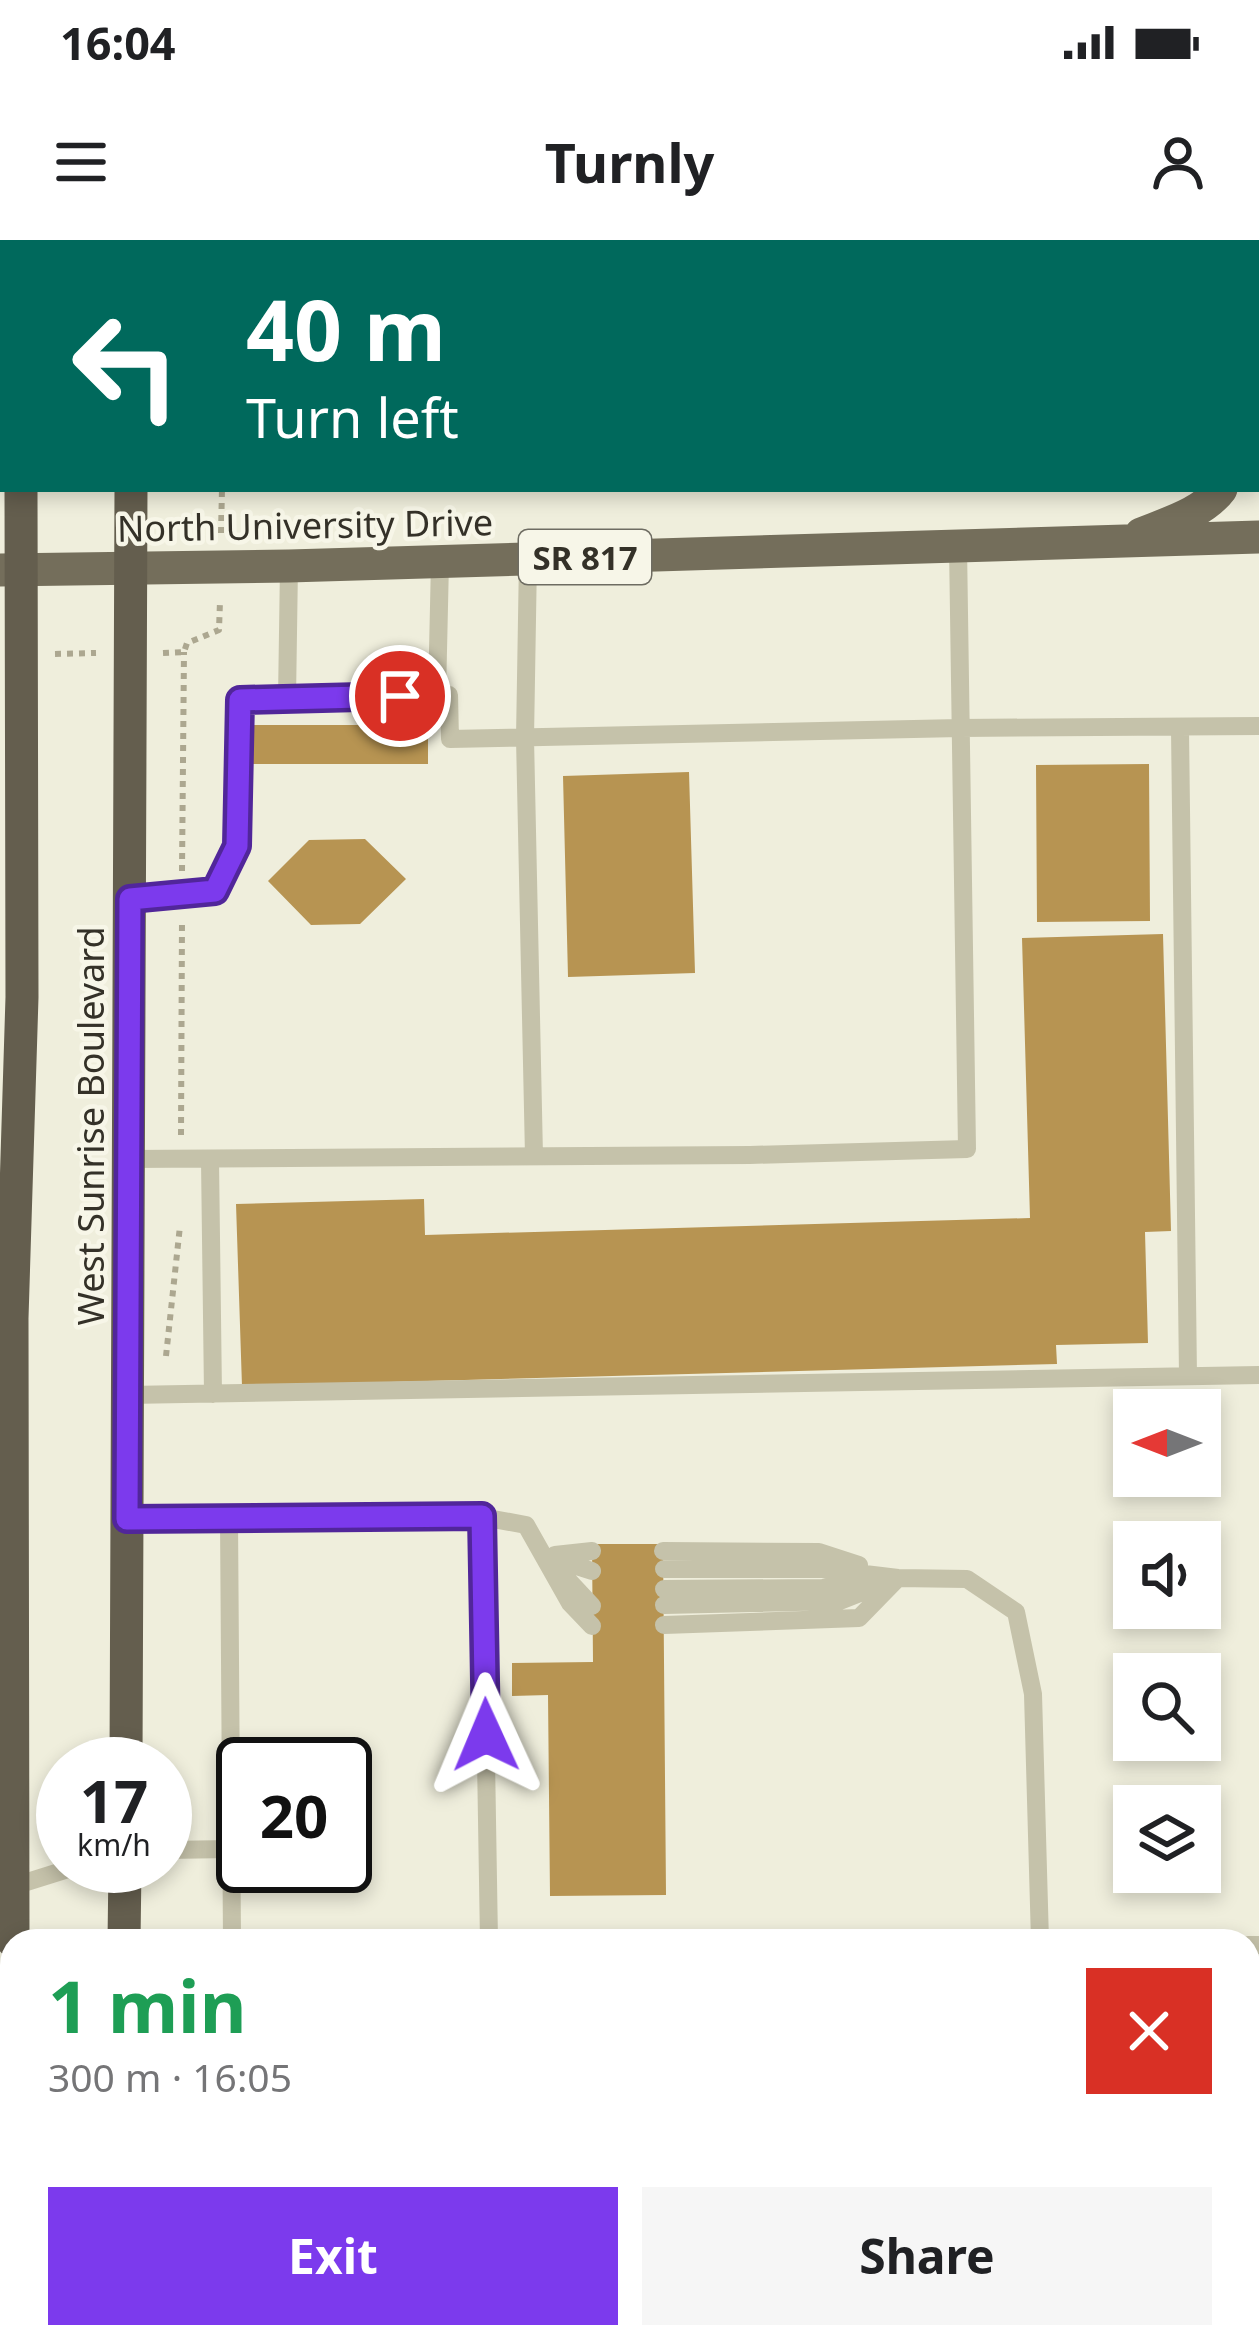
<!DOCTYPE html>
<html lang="en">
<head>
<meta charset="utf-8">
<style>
	body { margin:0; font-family:"Noto Sans",sans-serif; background:#f6f6f6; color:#202124; height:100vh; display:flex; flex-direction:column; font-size:45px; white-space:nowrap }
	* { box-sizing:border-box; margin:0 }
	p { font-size:39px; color:#757577 }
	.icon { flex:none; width:66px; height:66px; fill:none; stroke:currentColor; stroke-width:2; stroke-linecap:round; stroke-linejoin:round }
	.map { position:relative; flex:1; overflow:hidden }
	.sheet { position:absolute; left:0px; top:1689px; width:1260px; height:420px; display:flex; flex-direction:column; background:#fff; border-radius:36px 36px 0 0; box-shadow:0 6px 18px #0003 }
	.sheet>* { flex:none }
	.guide { position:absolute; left:0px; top:0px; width:1260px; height:252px; box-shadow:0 6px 18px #0003; background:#00695c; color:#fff; overflow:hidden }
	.needle { width:78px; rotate:270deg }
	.fabs { position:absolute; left:1113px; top:1149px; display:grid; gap:24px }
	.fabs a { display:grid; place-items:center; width:108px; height:108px; border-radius:0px; background:#fff; box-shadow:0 6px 18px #0003; font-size:60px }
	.speed { position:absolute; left:36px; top:1497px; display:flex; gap:24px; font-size:60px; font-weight:700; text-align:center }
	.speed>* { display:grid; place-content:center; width:156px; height:156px; border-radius:50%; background:#fff; box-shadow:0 6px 18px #0003; line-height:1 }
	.speed small { font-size:30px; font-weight:400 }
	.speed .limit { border:6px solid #111; border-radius:18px; background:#fff; color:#111 }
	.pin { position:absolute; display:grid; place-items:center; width:102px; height:102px; color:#fff; margin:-51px; border:6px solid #fff; border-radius:50%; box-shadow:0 3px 12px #0007 }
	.me { position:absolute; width:132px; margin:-66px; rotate:359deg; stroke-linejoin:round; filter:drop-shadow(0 0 9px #0008) }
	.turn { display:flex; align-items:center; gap:42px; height:252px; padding:0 48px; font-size:54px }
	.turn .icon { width:156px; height:156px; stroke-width:2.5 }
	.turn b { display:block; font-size:84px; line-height:102px }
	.round { display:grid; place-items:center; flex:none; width:126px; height:126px; border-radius:0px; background:#f6f6f6 }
	.head { display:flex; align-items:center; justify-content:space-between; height:204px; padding:0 48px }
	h1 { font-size:72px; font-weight:700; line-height:90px; color:#1e9e55 }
	.primary-button { display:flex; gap:24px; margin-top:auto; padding:24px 48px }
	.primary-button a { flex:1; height:138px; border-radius:0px; background:#7c3aed; color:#fff; font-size:48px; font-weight:700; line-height:138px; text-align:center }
	.primary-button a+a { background:#f6f6f6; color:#202124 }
	.status { display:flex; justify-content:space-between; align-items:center; height:84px; padding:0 60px; background:#fff; direction:ltr }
	.status svg { height:33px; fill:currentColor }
	header { display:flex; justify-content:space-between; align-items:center; height:156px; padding:0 48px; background:#fff; font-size:54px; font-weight:700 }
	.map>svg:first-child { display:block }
	.building { fill:#b79452 }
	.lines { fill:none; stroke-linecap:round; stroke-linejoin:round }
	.path { stroke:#aca790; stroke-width:6; stroke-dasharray:6 6; stroke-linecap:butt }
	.service { stroke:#c5c2aa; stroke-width:18 }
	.primary { stroke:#746e5b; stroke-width:33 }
	.trunk { stroke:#645e4e; stroke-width:33 }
	.route-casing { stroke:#51269a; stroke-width:30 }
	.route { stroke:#7c3aed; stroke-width:21 }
	.labels { text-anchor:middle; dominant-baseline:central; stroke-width:9; stroke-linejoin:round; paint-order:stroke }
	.shield { fill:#f7f6e8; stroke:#6e6c62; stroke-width:3 }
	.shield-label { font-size:33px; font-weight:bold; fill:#343128 }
	.street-label { font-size:36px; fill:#343128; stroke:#f7f6e8 }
</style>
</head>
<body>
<div class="status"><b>16:04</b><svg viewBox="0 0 49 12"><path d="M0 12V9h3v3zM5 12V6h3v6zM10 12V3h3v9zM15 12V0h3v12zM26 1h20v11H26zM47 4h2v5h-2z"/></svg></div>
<header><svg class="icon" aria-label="menu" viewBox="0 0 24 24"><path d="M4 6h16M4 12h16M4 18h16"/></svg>Turnly<svg class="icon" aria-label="person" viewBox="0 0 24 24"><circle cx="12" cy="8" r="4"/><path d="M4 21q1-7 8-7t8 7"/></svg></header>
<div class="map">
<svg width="1259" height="2109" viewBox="0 0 1259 2109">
	<rect width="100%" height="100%" fill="#efeedc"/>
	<path class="building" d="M248,485h180v39h-180z
		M1149,524l1,157 -113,1 -1,-157z
		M689,532l6,201 -127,4 -5,-201z
		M365,599l41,40 -46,45 -49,1 -43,-44 41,-41z
		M1163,694l8,297 -26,1 3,111 -92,2 1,19 -815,22 -6,-182 188,-5 1,36 605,-17 -8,-280z
		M592,1304h71l3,351 -116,1 -2,-201 -36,1v-33l81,-1z"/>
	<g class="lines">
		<path class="path" d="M0,140h3
			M221,293l1,-44
			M163,413l21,-1 3,-9 32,-13 1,-29
			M55,414l41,-1
			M182,631l2,-219
			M181,895l1,-215
			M166,1116l14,-130
			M176,2097l1,12"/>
		<path class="service" d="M289,0l2,3
			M661,0v3
			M579,3l6,-3
			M1247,3v-3
			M528,319l-3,179 9,418
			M437,455l3,-133
			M287,459l2,-133
			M1180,489l8,647
			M130,659l85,-8 22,-45 3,-146 209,-5 1,44 510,-11 299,-2
			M129,919l621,-4 217,-6 -9,-603
			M210,920l3,234
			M128,1155l1131,-20
			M482,1277l7,424
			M127,1279l355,-2 44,8 44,78 22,23
			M229,1279l3,422
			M663,1311l156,1 40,13
			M555,1315l37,-4
			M545,1316l47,15
			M664,1329h159l75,9 69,1 49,33 17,82 7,247
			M565,1337l27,29
			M664,1349l159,-1 46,-7
			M664,1365l176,-4 48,-19
			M664,1385l195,-7 39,-40
			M165,1610l67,-1
			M11,1647l67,-21
			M1248,1705h11
			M1248,1773h11
			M1248,2082l11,-1
			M238,2097v12
			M768,2097v12
			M1127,2097v12
			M322,2109l302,-12"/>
		<path class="primary" d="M1257,207h2
			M0,234h3
			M1141,294c27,-11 62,-21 80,-45
			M0,330l289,-4 970,-29"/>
		<path class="trunk" d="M20,0v3
			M129,0v3
			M126,1524l5,-1275
			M13,1701l-1,-623 10,-321 -1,-508
			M124,1701l1,-75
			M23,2097l1,12
			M134,2097l2,12"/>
	</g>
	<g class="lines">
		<defs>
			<path id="route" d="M400,456l-160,4 -3,146 -22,45 -85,8 -3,620 355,-3 4,219"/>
		</defs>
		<use href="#route" class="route-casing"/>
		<use href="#route" class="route"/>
	</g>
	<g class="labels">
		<rect class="shield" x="519" y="290" width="132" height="54" rx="9"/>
		<g class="shield-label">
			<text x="585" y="317">SR 817</text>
		</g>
		<g class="street-label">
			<text transform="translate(305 285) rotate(-1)">North University Drive</text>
			<text transform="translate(90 886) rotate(-90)">West Sunrise Boulevard</text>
		</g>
	</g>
</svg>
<div class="fabs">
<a><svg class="needle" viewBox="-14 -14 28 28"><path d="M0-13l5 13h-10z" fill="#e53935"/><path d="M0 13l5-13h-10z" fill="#757577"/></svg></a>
<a><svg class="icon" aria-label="sound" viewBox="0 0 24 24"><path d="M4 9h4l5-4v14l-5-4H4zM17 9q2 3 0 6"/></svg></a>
<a><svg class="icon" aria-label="search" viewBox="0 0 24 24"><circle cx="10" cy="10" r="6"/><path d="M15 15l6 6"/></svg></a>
<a><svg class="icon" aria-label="layers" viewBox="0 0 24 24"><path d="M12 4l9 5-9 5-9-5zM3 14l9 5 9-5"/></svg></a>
</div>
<div class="speed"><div>17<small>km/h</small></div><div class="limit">20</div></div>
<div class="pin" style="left:400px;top:456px;background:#d93025"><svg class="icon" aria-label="arrive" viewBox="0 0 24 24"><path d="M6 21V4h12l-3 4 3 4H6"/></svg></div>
<svg class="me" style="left:486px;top:1495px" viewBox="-20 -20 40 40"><path d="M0-17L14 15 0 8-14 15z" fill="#7c3aed" stroke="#fff" stroke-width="4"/></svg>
<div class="guide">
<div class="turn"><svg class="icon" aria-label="left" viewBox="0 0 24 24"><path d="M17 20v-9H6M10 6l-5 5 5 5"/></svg><div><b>40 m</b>Turn left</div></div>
</div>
<section class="sheet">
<div class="head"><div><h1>1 min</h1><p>300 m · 16:05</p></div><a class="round" style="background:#d93025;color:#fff"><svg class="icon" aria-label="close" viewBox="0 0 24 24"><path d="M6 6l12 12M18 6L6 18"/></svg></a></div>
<div class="primary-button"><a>Exit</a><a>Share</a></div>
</section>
</div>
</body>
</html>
